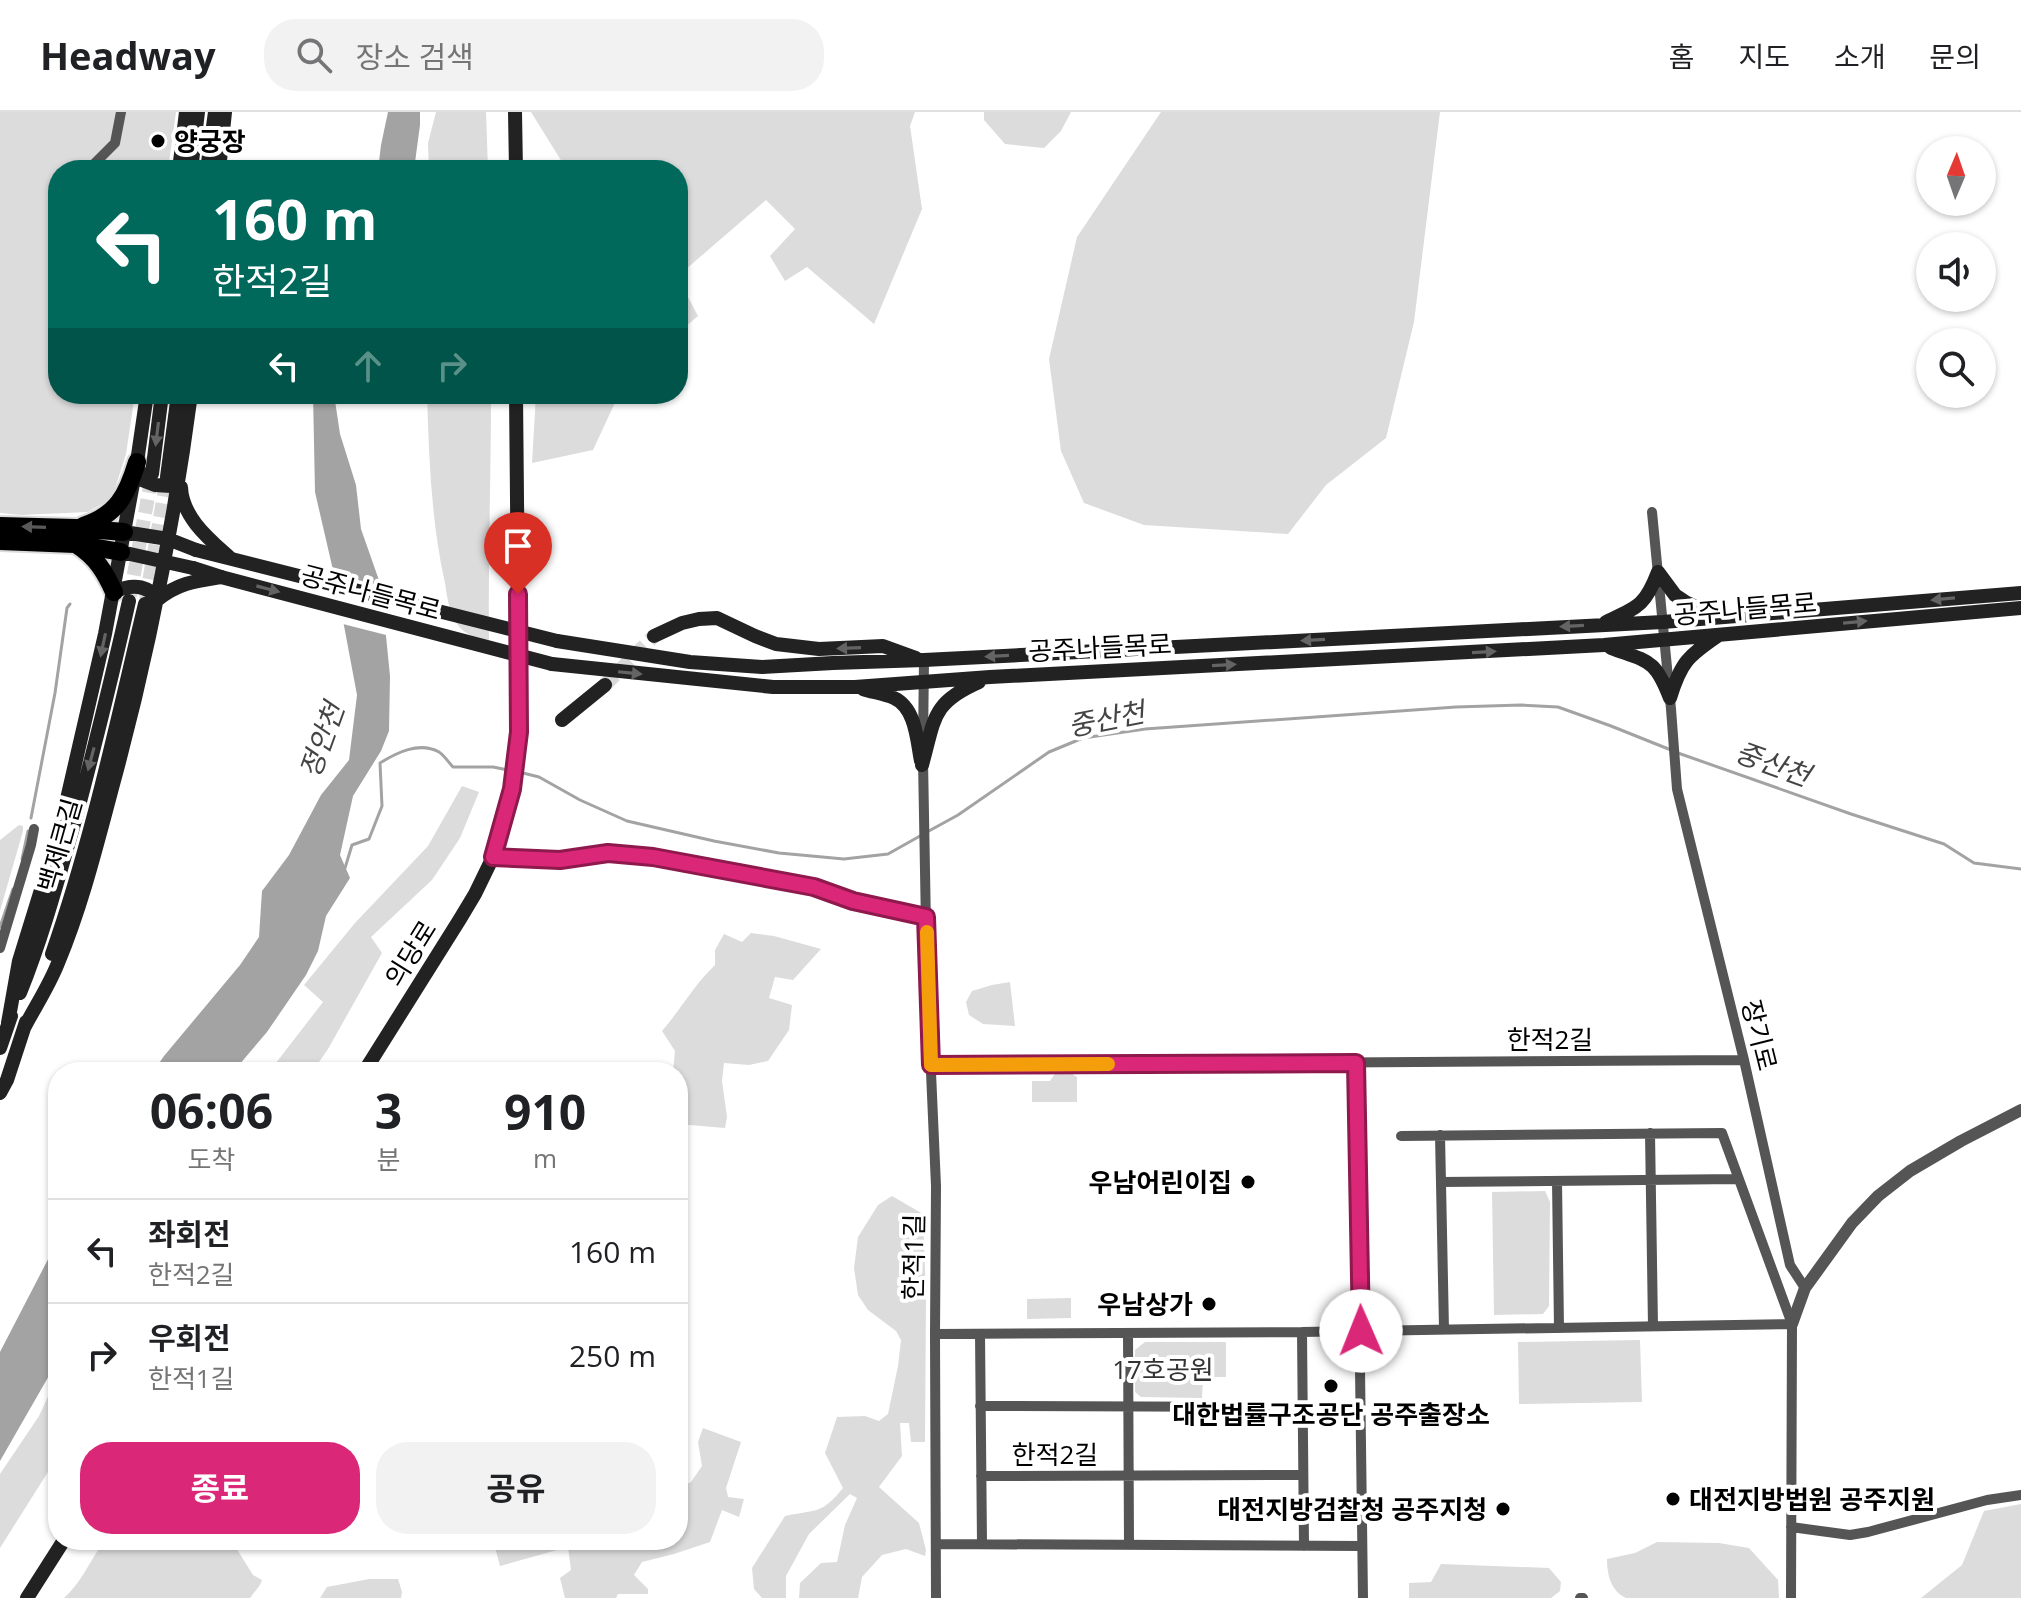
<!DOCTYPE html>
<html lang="ko">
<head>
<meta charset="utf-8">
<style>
	body { margin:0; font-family:"Open Sans","Noto Sans KR",sans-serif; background:#f2f2f2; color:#202124; height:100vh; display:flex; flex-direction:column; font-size:30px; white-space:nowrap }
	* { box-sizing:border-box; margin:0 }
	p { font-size:26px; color:#757577 }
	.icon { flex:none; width:44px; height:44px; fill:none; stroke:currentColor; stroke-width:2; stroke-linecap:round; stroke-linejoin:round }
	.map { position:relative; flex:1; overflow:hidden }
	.drawer { position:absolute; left:48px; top:950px; width:640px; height:488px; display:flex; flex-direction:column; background:#fff; border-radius:32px; box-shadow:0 2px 6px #0004 }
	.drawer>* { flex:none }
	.top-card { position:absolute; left:48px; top:48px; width:640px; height:244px; border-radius:32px; box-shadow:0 2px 6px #0004; background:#00695c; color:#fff; overflow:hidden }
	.needle { width:52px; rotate:2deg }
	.buttons { position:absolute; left:1916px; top:24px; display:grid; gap:16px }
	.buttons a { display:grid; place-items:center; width:80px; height:80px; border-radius:50%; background:#fff; box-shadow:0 2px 6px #0004; font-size:40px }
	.pin { position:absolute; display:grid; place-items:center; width:68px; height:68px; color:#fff; margin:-82px -34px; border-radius:50% 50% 50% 0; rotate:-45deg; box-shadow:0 0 8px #0007 }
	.pin .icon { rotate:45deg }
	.me { position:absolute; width:88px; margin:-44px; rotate:359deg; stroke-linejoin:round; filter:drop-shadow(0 0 6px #0008) }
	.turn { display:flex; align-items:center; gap:28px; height:168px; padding:0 32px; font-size:36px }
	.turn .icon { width:104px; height:104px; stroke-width:2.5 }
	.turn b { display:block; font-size:56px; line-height:68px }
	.lanes { display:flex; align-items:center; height:76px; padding:0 32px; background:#0003; justify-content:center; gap:40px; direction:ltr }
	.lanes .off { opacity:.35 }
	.eta { display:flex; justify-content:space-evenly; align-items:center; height:136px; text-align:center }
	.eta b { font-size:48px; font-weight:700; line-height:56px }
	.action { display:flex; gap:16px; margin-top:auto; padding:16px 32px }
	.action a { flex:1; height:92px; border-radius:32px; background:#db2777; color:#fff; font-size:32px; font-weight:700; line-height:92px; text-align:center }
	.action a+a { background:#f2f2f2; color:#202124 }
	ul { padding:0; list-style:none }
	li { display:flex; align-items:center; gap:24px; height:104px; padding:0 32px; border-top:2px solid #e0e0e0 }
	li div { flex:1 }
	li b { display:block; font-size:30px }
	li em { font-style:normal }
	header { display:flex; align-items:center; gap:48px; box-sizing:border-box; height:112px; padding:0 40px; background:#fff; border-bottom:2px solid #e0e0e0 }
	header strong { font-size:38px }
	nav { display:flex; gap:44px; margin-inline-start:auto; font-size:28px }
	.search { width:560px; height:72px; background:#f2f2f2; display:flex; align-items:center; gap:20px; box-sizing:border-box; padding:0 28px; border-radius:32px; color:#757577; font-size:30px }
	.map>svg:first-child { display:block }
	.green { fill:#dcdcdc }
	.water { fill:#a3a3a3 }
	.pier { fill:#fff }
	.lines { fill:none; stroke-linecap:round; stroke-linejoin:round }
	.stream { stroke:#a3a3a3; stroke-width:3 }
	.secondary-tunnel { stroke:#d9d9d9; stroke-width:14; stroke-dasharray:14 7; stroke-linecap:butt }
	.motorway-casing { stroke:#dbdbdb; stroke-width:22 }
	.minor { stroke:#555; stroke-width:10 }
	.tertiary { stroke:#555; stroke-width:12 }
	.secondary { stroke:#222; stroke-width:14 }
	.motorway { stroke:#000; stroke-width:18 }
	.secondary-bridge { stroke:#222; stroke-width:14 }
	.oneway { fill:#646464 }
	.oneway2 { fill:#595959 }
	.route-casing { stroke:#8e194d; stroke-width:20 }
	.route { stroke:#db2777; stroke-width:14 }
	.slow { stroke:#f59e0b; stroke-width:14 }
	.poi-dot { fill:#000; stroke:#fff; stroke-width:3 }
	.labels { text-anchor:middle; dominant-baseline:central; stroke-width:8; stroke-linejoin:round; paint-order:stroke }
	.poi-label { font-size:26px; font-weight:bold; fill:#000; stroke:#fff; text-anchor:end }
	.street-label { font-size:26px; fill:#000; stroke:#fff }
	.park-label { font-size:26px; fill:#333; stroke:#fff }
	.water-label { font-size:28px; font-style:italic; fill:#444; stroke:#fff }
</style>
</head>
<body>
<header>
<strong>Headway</strong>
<div class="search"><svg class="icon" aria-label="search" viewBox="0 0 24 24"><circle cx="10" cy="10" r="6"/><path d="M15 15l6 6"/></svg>장소 검색</div>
<nav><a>홈</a><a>지도</a><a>소개</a><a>문의</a></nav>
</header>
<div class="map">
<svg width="2021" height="1486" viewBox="0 0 2021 1486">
	<rect width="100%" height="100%" fill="#fff"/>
	<path class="green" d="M0,0h176l-8,58h-110v224h77l-9,60 -14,44 -24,14 -67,3 -21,-2z
		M436,0h50l2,58h-59l-1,-27z
		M531,0h384l-5,14 12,83 -48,115 -67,-57 -22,14 -15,-25 25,-27 -29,-29 -88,76v-106h-111z
		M984,0h87l-10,19 -17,17 -39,-4 -21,-24z
		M1161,0h279l-26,210 -28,116 -60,47 -38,49 -144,-9 -60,-22 -23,-52 -12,-92 28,-122z
		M678,166l20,38 -20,17z
		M427,282h64c0,82 -3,164 -2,246 -12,-2 -25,-5 -32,-16 -8,-11 -10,-28 -12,-41 -14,-62 -16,-126 -18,-189z
		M536,282h83l-26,56 -61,13z
		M462,674l17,6 -19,46 -28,42 -61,57 11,16 -54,96 -16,23h-43l54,-70 -19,-17 51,-62 73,-77z
		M19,713l4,1v5l-23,80v-71z
		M751,821l23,3 47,13 -28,31 -18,-3 -6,21 23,7 -3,25 -21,31 -19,4 -25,-2 -2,18 5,36 -2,11 -47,-4v-52h-5l2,-21 -13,-20c19,-22 32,-46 53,-66v-15l9,-16 18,8z
		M1010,870l5,44 -32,-2 -14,-9 -3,-13 6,-11 20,-6z
		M1066,958l11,7v25h-45v-21h18c5,-8 7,-10 16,-11z
		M1545,1079l5,11 -1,104 -6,8 -49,1 -2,-123z
		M892,1084l31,18 3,84 -1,144h-14l-2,-19h-9l2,33 -23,31 40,36 7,27 -1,6 -19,-7 -24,6 -20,22 -4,21h-59l1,-15 21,-20 16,-1 8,-37 12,-27 -7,-4 -41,40 -23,42v22h-24l-8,-9 -2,-21 33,-52c32,-7 36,-1 58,-28l-18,-35 12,-36 28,-1 14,5 9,-7 10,-48 3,-26 -5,-9 -28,-21 -10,-15 -4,-27 4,-31 20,-32z
		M1071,1186v20l-44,1v-20z
		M1640,1228l2,62 -123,2 -1,-62z
		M1145,1230h81v35h-23l-1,21 -61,-1 -6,-5v-42z
		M58,1263v81l-58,92v-74l39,-58z
		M703,1316l38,14 -15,46 2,9 16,2 -5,18 -17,-7 -12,32 -36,12 -32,8 -8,13 14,14v5h-30l-2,4h-51l-5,-20 11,-8 -3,-23 -68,19 -7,-26h185v-51l13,-7 11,-16 -4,-24z
		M2021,1392v94h-100l41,-33 22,-54z
		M105,1428h116l14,6 18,29 9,5c-2,7 -8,12 -12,18h-186c18,-16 26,-38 41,-58z
		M1657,1430l62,1 30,5 29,32 1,18h-153c-15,-7 -19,-23 -19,-39l28,-6z
		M1441,1452l108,4 12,14 -1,9 -9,7h-142v-15l22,-1z
		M369,1467h29l4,13 -1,6h-81l7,-11z"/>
	<path class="water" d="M388,0h32v13l-6,45h-36l3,-25z
		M313,282h21l6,40 16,51 5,44 20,57 9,90 -1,55 -8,20 -28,45 -13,59 10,23 -24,38 -8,35 -12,24 -39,57 -34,40h-80l11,-16 76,-91 19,-28 3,-46 27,-36 32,-60 28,-35 8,-65 -21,-112 -21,-91z
		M58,1128v120l-58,101v-109z"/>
	<path class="pier" d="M330,461l56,14 4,49 -51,-13z"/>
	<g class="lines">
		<path class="stream" d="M1678,641l173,61 93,30 30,19 47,6
			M519,660l20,5 41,23 47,21 87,20 65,12 65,6 44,-5 32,-18
			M31,706l24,-125 12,-85 3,-4
			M927,720l31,-17 91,-63 34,-14 62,-9 311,-22 65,-2 37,2 53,19 60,24
			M22,747l6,-28
			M345,756l7,-23 17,-6 13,-33 -2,-43c16,-10 39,-22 59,-11 5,3 10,11 14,15h40l15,3
			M0,815l13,-38"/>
		<path class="secondary-tunnel" d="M130,484l22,-121
			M146,488l21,-123
			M605,573l49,-49"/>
		<defs>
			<path id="motorway" d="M0,414l75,2 49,4
				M83,414c34,-11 44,-31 54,-64
				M0,429l75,3 46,8
				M77,433c19,12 28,27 37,47"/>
		</defs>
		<use href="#motorway" class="motorway-casing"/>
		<path class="minor" d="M88,58l27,-27 6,-31
			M1652,400l19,197 6,80 67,271 46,205 15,23
			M923,632l1,-84
			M923,648l4,221 9,205 -1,148 1,264
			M493,745l67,3 48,-7 45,4 161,30 39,14 73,16
			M0,836l31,-103 3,-16
			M1356,951l7,535
			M931,953l813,-5
			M1650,1021l3,193
			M1440,1023l4,194
			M1401,1024l321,-3 70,191 -1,274
			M1557,1069l2,147
			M1441,1070l297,-3
			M1302,1220l2,214
			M1128,1221l1,212
			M935,1222l367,-2 490,-8
			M980,1222l2,210
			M980,1294l323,1
			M981,1364l322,-1
			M1791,1415l59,8 18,-3 119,-32 34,-5
			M937,1432l425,2
			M1580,1486h3"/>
		<path class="tertiary" d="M1792,1212l13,-36 47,-65 26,-27 32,-25 51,-30 60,-31"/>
		<path class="secondary" d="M515,0l1,58
			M179,58l7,-58
			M191,58l7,-58
			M207,58l8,-58
			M219,58l6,-58
			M137,352l5,16 13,5 16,1 5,-6
			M152,362l10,-80
			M167,365l11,-83
			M181,375c1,30 28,52 48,70
			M124,420l44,7 28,11
			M121,440l72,16
			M1658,460l17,23 12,8 27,12
			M114,480c15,-7 34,-9 43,8 21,-17 38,-19 64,-23
			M1606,510c32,-15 39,-16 52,-50
			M654,524l28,-13 17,-4 18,-1 38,18 21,8 43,5 64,-3 33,12
			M557,529l133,21 72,5 71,-4 91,-3 739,-38 358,-29
			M1611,536c38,14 44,11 59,50
			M552,552l221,23h82l135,-10 614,-32 417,-37
			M863,577c9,3 23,5 31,9 22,10 23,43 27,63
			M1670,586c11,-36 18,-42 49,-63
			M562,608l43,-35
			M922,653c13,-46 9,-62 57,-83
			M52,842c40,-114 65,-233 93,-350
			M20,881c23,-57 39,-117 56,-176 19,-72 37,-144 53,-216
			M8,911l11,-62 42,-136 44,-191 32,-172 10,-68
			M24,916c11,-21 25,-42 34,-65 25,-60 40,-123 57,-186 34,-126 59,-254 76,-383
			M0,936l11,-32
			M364,960l96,-153 15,-25 18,-37 19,-68 7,-57v-26l-3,-312
			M0,981l7,-13 19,-58
			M27,1486l37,-58"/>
		<use href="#motorway" class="motorway"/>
		<path class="secondary-bridge" d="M196,438l361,91
			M193,456l28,9 331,87"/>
	</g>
	<defs><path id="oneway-solid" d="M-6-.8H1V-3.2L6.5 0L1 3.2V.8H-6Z" transform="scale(2)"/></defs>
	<g class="oneway">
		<use href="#oneway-solid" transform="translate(157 322) rotate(97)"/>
		<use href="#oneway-solid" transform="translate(268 477) rotate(15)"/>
		<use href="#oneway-solid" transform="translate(1943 487) rotate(175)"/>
		<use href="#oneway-solid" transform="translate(1855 510) rotate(-5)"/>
		<use href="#oneway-solid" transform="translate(1572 514) rotate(177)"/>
		<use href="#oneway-solid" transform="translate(1313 528) rotate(177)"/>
		<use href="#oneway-solid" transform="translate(103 533) rotate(102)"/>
		<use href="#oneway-solid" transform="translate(849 536) rotate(178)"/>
		<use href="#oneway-solid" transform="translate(1484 540) rotate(-3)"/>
		<use href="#oneway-solid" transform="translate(997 544) rotate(177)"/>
		<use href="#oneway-solid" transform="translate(1224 553) rotate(-3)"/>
		<use href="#oneway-solid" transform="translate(630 561) rotate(6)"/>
		<use href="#oneway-solid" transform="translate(91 647) rotate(105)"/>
	</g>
	<use class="oneway2" href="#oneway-solid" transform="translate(34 415) rotate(-178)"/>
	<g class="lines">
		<defs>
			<path id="route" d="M518,482l1,138 -7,57 -19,68 67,3 48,-7 45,4 161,30 39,14 73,16 5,148 425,-2 5,268"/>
		</defs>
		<use href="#route" class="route-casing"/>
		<use href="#route" class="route"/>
		<path class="slow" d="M927,820l4,133 177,-1"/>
	</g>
	<g class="poi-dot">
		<circle cx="158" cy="29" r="8"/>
		<circle cx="1248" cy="1070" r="8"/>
		<circle cx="1209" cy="1192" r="8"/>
		<circle cx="1331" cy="1274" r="8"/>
		<circle cx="1673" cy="1387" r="8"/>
		<circle cx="1503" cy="1397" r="8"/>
	</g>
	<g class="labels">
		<g class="poi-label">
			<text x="174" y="29" text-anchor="start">양궁장</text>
			<text x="1232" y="1070">우남어린이집</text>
			<text x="1193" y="1192">우남상가</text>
			<text x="1331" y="1302" text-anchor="middle">대한법률구조공단 공주출장소</text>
			<text x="1689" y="1387" text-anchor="start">대전지방법원 공주지원</text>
			<text x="1487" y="1397">대전지방검찰청 공주지청</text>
		</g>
		<g class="street-label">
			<text transform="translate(371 480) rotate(15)">공주나들목로</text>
			<text transform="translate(1745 496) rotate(-5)">공주나들목로</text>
			<text transform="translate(1100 535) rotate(-3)">공주나들목로</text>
			<text transform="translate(59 733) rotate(-74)">백제큰길</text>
			<text transform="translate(410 841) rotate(-58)">의당로</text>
			<text transform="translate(1760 923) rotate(76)">장기로</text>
			<text x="1550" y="927">한적2길</text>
			<text transform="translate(913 1145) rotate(-89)">한적1길</text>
			<text x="1055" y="1342">한적2길</text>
		</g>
		<g class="park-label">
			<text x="1163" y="1257">17호공원</text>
		</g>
		<g class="water-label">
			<text transform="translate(1106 606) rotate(-11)">중산천</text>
			<text transform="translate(321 628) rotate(-70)">정안천</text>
			<text transform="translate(1773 651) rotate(20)">중산천</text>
		</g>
	</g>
</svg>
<div class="buttons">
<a><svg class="needle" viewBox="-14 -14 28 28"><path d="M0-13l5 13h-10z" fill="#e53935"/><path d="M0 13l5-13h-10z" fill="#757577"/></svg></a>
<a><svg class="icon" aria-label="sound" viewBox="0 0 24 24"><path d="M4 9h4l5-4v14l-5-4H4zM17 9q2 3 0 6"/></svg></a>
<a><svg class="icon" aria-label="search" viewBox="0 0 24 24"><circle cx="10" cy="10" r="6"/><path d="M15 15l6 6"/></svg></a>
</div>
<div class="pin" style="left:518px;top:482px;background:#d93025"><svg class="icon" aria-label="arrive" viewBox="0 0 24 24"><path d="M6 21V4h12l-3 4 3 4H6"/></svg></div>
<svg class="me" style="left:1361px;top:1219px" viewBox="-20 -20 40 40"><circle r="19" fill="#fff"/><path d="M0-13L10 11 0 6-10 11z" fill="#db2777"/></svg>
<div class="top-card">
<div class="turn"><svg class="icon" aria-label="left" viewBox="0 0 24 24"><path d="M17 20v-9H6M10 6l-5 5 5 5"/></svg><div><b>160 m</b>한적2길</div></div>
<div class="lanes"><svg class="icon" aria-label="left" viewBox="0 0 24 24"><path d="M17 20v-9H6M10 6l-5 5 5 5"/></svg><svg class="icon off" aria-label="ahead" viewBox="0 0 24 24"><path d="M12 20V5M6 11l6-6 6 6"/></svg><svg class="icon off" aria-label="right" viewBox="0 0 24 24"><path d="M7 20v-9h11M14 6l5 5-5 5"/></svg></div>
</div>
<section class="drawer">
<div class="eta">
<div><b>06:06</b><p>도착</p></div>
<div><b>3</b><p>분</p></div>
<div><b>910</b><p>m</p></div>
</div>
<ul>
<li><svg class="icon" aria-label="left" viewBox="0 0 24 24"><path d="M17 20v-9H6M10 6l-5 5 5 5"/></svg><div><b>좌회전</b><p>한적2길</p></div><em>160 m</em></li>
<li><svg class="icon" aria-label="right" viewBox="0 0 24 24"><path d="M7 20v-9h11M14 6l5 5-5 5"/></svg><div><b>우회전</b><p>한적1길</p></div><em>250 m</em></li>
</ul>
<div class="action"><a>종료</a><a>공유</a></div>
</section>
</div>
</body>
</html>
